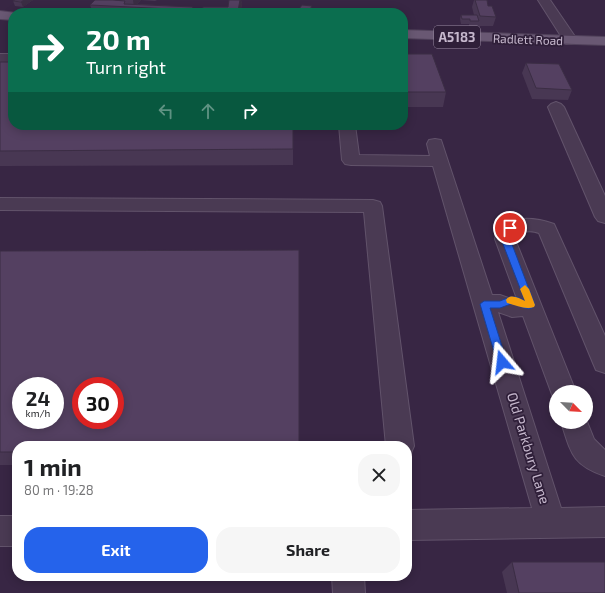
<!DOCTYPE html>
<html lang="en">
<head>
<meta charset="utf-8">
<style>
	body { margin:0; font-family:"Exo 2",sans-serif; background:#f6f6f6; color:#202124; height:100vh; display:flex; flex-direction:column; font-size:15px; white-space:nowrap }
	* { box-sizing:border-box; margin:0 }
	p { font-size:13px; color:#757577 }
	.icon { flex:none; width:22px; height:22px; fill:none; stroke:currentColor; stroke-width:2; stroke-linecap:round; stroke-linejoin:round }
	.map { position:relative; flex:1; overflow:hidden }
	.sheet { position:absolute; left:12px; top:441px; width:400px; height:140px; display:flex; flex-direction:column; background:#fff; border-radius:16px; box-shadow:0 2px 10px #0003 }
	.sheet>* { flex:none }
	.hud { position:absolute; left:8px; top:8px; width:400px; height:122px; border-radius:16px; box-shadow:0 2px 10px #0003; background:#0b6e4f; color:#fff; overflow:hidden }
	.needle { width:26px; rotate:114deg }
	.controls { position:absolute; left:549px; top:385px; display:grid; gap:8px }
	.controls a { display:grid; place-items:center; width:44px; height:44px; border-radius:50%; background:#fff; box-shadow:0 2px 10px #0003; font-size:20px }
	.speed { position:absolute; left:12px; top:377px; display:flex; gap:8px; font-size:20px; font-weight:700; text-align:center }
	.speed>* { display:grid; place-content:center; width:52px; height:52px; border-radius:50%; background:#fff; box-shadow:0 2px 10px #0003; line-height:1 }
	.speed small { font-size:10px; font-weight:400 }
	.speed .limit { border:6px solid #d22; background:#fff; color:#111 }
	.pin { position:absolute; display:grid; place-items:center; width:34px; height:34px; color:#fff; margin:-17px; border:2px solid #fff; border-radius:50%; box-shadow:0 1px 4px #0007 }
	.me { position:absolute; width:44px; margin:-22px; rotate:343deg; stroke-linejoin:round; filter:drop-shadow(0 0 3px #0008) }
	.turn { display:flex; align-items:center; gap:14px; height:84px; padding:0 12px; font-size:18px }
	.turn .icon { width:52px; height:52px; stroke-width:2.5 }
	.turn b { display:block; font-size:28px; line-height:34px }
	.lanes { display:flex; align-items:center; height:38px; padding:0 12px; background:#0003; justify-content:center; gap:20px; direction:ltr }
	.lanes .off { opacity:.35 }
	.round { display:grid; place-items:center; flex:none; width:42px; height:42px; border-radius:16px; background:#f6f6f6 }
	.overview { display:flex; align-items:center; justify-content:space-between; height:68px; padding:0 12px }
	h1 { font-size:24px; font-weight:700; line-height:30px }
	.action { display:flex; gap:8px; margin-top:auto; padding:8px 12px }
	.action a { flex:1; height:46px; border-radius:16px; background:#2563eb; color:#fff; font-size:16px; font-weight:700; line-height:46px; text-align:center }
	.action a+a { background:#f6f6f6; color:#202124 }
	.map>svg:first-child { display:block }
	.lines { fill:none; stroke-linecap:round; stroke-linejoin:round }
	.minor-casing { stroke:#62536b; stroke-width:2 }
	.major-casing { stroke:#50415a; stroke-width:2 }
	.minor { fill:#4a3a53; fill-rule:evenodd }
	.major { fill:#695873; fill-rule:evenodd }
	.wall { fill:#483753 }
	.shaded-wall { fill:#3b2d44 }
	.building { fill:#544061; stroke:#3b2d44; fill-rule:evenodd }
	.route { fill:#2563eb; stroke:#184099 }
	.slow { fill:#f59e0b }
	.labels { text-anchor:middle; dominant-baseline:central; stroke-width:3.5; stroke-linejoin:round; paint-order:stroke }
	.far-street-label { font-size:12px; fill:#c6b8cd; stroke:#2f1f39 }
	.shield { fill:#2f1f39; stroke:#998aa1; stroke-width:1 }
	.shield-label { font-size:13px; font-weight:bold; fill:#c6b8cd }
	.street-label { font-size:14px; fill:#c6b8cd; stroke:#2f1f39 }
</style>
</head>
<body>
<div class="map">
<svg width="605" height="593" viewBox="0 0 605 593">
	<rect width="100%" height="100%" fill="#382644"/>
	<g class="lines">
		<defs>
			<path id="minor" d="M538,0h12l28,41 -2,3h-10z
				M0,54h13v8h-13z
				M556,102l5,2 3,3 41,89v27l-7,-2 -3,-4 -47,-110 3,-3z
				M339,125h16l4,30 71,1 -3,-12 2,-4 6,-1 6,1 51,155h8l14,5 3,-1 -22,-60c4,-26 40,-22 59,-15l51,112v37l-9,-3 -3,-7 -54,-130c-8,-3 -16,-2 -24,2v4l61,153h-20v9l-2,-1 -31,-84 -11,1 -14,-5 63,196 44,-1v30l-198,3v-30l125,-2 -99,-342 -82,-1 -6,-1 -3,-4z
				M0,198l373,2 7,2 2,4 32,240 -4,9 -3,1v-10h-21l-22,-234 -364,-2z
				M586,419l8,20 11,11v26c-33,-11 -34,-23 -44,-54h25z
				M0,516h17v30h-17z
				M332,576h32l1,17h-32z"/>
			<path id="major" d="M0,11l16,2h-3v7l-13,-1z
				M403,30l202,7v8l-202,-7z"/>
		</defs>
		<use href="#minor" class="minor-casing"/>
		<use href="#major" class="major-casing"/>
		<use href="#minor" class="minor"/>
		<use href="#major" class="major"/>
	</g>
	<path class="wall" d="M15,0h18l-10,7 -8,-1 -2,-5z
		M121,0h36l-2,1 -14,-1 -4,4 56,3 1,6h-101l-3,-8 32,-4z
		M229,0h12l1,4 -2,9h-38v-2l26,-4z
		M474,0h13l1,6 8,11 -3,9h-24v-2h-8l-1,-5 1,-4h13l-2,-8z
		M403,54l43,38 -3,15h-40z
		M0,62l13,63h280v40l-293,1z
		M526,63l46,27 -4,10 -36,-1 -10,-26z
		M0,251l17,195v19h-17z
		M512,562l93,31h-98l-5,-21z"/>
	<path class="shaded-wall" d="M24,0h9l-10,7 -2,-5z
		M133,0h8l-7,7z
		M240,0h1l1,4 -2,9h-2z
		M312,6v5l-1,2h-3z
		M193,7l1,6h-3v-3z"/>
	<path class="building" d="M15,0h9l-3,2 -8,-1z
		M95,0h18l12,1 -1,3 69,3 -2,3 -101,-5z
		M229,0h11l-2,11h-36l1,-4h25z
		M475,0h12l1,6h4l4,11 -16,-1z
		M302,5l10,1 -4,7h-12z
		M461,15h16l2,6h-9v-2h-8z
		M403,54h29l14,38h-43z
		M0,62h13v63h280v24l-293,2z
		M526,63l33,1 13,26 -36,-2z
		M299,250v196h-282v6h-17v-201zM21,386h34v34h-34zM81,386h34v34h-34z
		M512,562h93v31h-86z"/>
	<path class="route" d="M510,226l4,2 -4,5v6l25,66c-6,9 -16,-1 -24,-1l-11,4h-10l17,54 -1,3 -4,1 -3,-1 -2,-3 -17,-58 4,-3h16l10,-4h7l8,4 -24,-62 2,-9z"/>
	<path class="slow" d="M525,285l4,4 6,16 -1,2c-9,3 -18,-2 -27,-4l-1,-3c4,-7 13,-2 19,1l-5,-12z"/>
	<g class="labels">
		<g class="far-street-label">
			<text transform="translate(528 39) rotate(2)">Radlett Road</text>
		</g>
		<rect class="shield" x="434" y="26" width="46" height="22" rx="3"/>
		<g class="shield-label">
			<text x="457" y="37">A5183</text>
		</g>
		<g class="street-label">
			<text transform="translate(529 448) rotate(73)">Old Parkbury Lane</text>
		</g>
	</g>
</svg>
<div class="controls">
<a><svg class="needle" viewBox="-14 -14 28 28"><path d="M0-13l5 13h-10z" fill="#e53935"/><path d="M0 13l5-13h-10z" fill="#757577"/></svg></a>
</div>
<div class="speed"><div>24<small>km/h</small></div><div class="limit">30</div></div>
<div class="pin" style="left:510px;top:228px;background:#d93025"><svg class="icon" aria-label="arrive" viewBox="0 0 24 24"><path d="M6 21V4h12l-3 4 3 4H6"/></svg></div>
<svg class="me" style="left:502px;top:362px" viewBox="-20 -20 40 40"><path d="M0-17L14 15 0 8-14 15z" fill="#2563eb" stroke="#fff" stroke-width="4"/></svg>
<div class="hud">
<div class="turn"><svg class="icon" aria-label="right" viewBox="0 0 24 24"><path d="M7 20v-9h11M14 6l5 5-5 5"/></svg><div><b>20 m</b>Turn right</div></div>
<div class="lanes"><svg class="icon off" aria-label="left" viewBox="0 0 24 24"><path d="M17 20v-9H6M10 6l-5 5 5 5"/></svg><svg class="icon off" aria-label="ahead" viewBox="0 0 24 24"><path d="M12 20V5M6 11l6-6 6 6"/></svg><svg class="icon" aria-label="right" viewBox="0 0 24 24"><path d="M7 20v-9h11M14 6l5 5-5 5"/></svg></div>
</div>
<section class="sheet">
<div class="overview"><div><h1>1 min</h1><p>80 m · 19:28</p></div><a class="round"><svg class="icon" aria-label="close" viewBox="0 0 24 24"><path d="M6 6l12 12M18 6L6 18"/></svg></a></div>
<div class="action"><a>Exit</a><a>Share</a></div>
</section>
</div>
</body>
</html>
